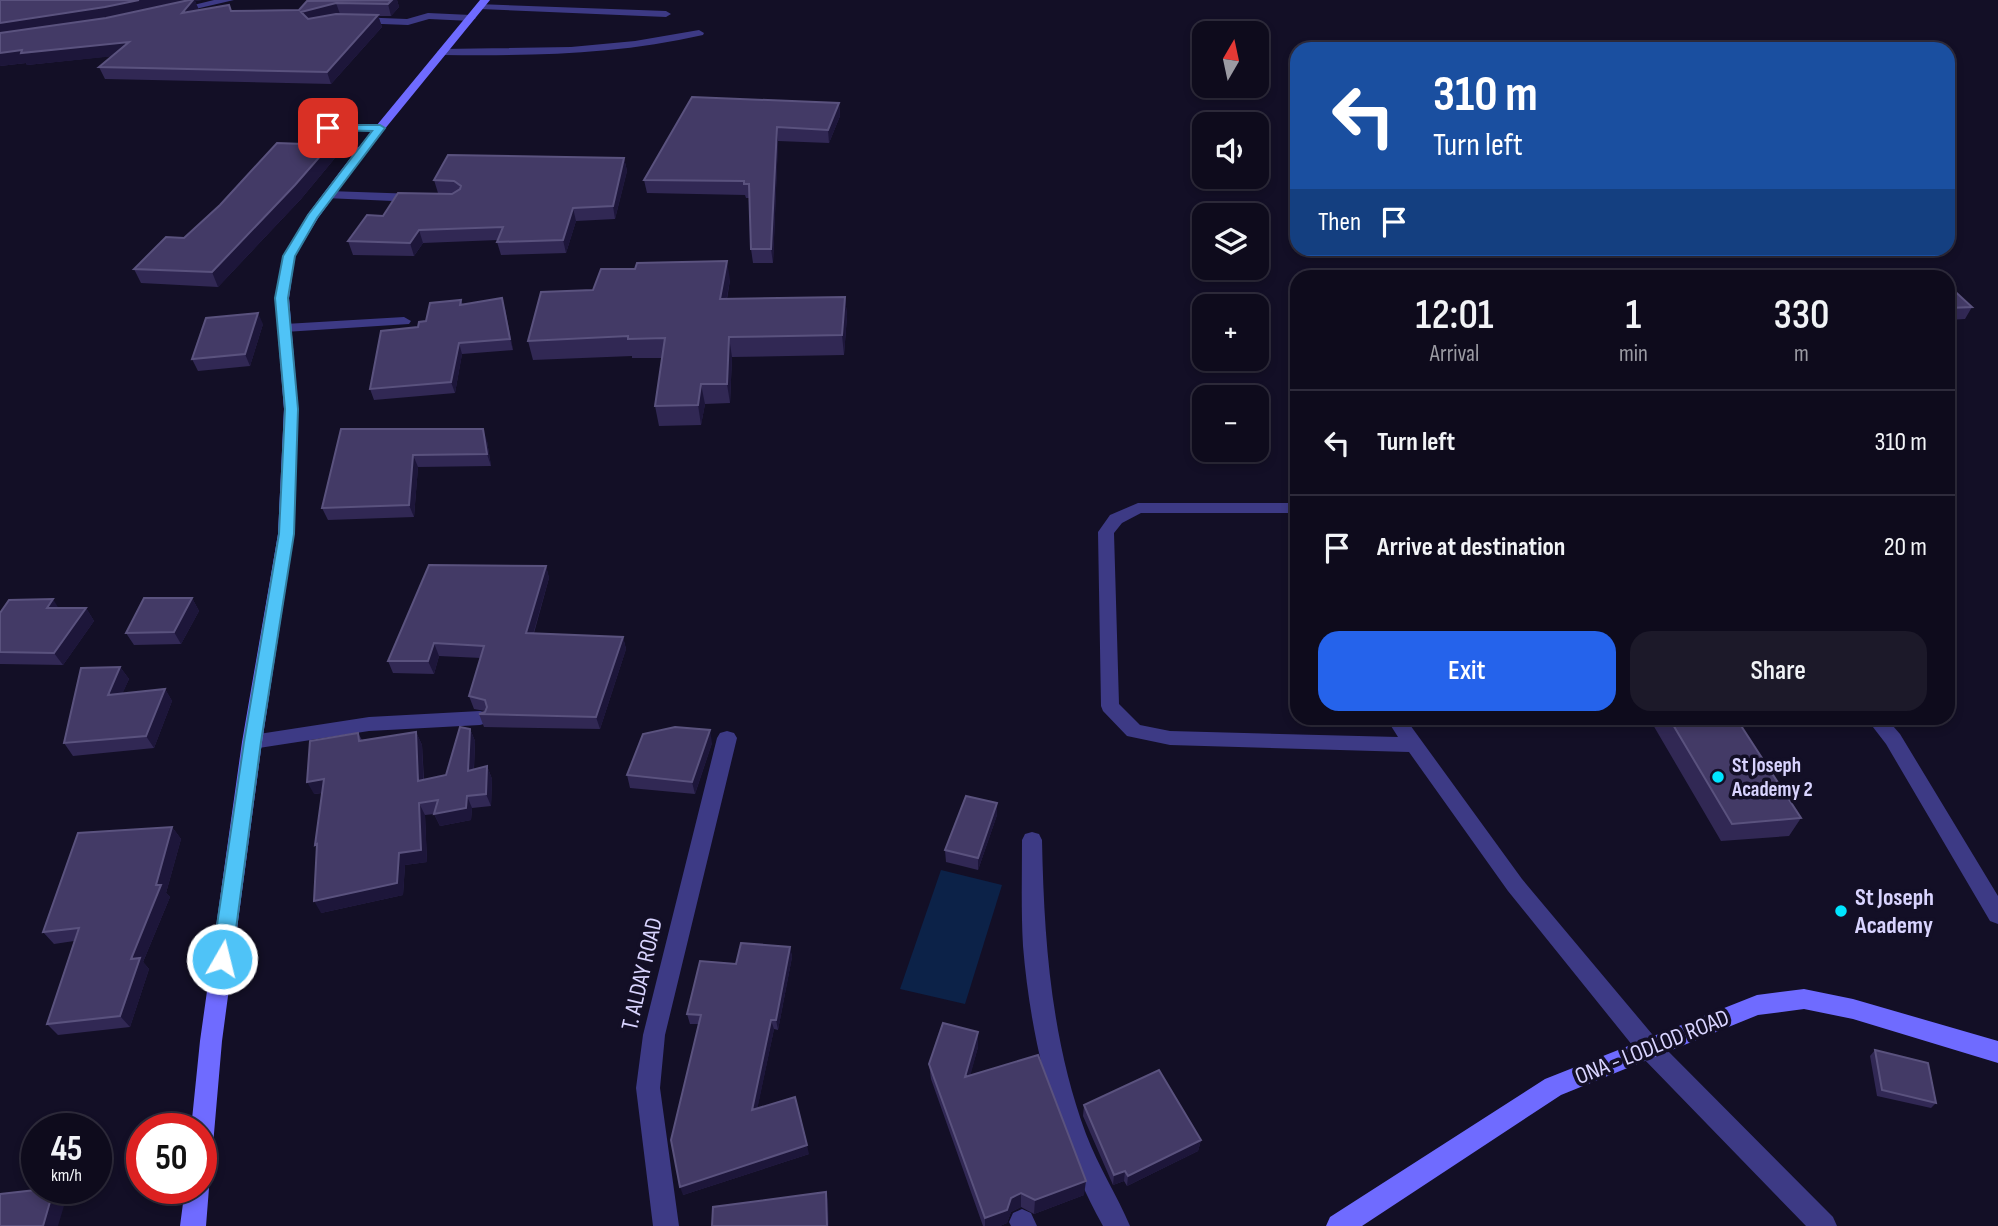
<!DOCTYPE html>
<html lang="en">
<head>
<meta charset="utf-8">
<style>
	body { margin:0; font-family:"Sofia Sans Condensed",sans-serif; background:#1c1929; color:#f1f3f6; height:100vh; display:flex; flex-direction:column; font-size:26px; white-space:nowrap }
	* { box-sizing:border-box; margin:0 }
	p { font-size:23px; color:#9b9ba3 }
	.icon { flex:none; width:38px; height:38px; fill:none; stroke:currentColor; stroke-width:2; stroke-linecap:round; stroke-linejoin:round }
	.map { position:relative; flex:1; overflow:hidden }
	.panel { position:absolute; left:1290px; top:270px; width:665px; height:455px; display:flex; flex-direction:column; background:#0e0b1c; border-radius:21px; box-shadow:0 4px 10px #0003,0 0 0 2px #2e2b3b }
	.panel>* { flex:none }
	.banner { position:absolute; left:1290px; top:42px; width:665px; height:214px; border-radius:21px; box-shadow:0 4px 10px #0003,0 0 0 2px #2e2b3b; background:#1a4fa0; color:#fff; overflow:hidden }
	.needle { width:46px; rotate:9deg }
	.fabs { position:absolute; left:1192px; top:21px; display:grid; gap:14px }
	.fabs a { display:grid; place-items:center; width:77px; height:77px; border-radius:14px; background:#0e0b1c; box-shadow:0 4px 10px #0003,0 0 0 2px #2e2b3b; font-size:35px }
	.speed { position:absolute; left:21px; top:1113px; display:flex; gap:14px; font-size:35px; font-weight:700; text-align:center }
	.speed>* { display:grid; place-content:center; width:91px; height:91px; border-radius:50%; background:#0e0b1c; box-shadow:0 4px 10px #0003,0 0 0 2px #2e2b3b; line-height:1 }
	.speed small { font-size:18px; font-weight:400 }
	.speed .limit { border:10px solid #d22; background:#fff; color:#111 }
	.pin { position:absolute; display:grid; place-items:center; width:60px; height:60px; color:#fff; margin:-30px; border-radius:14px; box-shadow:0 4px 10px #0006 }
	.me { position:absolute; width:77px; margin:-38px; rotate:8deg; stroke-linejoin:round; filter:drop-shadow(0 0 5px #0008) }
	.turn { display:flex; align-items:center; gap:24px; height:147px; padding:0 28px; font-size:32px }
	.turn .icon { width:91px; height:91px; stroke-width:2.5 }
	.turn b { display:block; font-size:49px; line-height:60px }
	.then { display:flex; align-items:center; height:66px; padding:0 28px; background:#0003; gap:14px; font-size:26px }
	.eta { display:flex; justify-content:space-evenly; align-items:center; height:119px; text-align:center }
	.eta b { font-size:42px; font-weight:600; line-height:49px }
	.action { display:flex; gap:14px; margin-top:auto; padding:14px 28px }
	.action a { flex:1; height:80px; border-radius:21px; background:#2563eb; color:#fff; font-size:28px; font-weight:600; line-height:80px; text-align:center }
	.action a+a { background:#1c1929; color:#f1f3f6 }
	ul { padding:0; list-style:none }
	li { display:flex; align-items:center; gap:21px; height:105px; padding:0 28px; border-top:2px solid #2e2b3b }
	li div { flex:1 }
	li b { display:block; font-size:26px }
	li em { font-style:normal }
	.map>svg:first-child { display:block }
	.water { fill:#0c2248 }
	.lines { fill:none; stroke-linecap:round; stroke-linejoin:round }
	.lane { fill:#3d3a85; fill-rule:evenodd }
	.street { fill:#3d3a85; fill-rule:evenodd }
	.secondary { fill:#6f6bff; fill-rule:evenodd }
	.wall { fill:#312854 }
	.shaded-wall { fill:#1d163a }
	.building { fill:#433a66; stroke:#5a527e; stroke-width:2 }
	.route { fill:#4fc3f7; stroke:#337fa1; stroke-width:2 }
	.poi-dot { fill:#00e5ff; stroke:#130f26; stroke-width:2.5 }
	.labels { text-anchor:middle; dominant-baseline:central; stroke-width:7; stroke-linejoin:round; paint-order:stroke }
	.poi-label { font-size:21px; font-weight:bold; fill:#d9d4ff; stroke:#130f26; text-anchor:start }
	.near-poi-label { font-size:24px; font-weight:bold; fill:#d9d4ff; stroke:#130f26; text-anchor:start }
	.near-street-label { font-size:24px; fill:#d9d4ff; stroke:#130f26 }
</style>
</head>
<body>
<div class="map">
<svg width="1998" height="1226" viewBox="0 0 1998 1226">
	<rect width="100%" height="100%" fill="#130f26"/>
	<path class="water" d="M941,870l61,15 -37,119 -65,-15z"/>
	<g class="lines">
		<path class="lane" d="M477,4l189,7 5,3 -5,3 -186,-8 -3,-1z
			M699,30l5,3 -1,2c-86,20 -174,21 -261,20l-5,-3 5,-3 129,-2 64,-6z
			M380,125l4,1v4l-58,2 -15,13 51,2 6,3 -2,2h-57l-12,-6 22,-19z
			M404,317l7,4 -2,3 -124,8 -7,-4 7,-4z
			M1138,503h159v10h-156l-19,10 -8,10 5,171 21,21 30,6 228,6 -12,-19h19l117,161 135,161 3,8 -3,8 -8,3 -8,-3 -133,-165 -99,-139 -239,-7 -43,-9 -24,-25 -2,-5 -3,-174 12,-17z
			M480,711l7,2 2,5 -2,5 -7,2 -111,6 -117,18 -7,-2 -3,-5 3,-5 7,-2 117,-18z
			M1866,718h20l14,16 98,162v28l-8,-3 -104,-177z
			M1032,832l7,2 3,6c2,100 9,199 44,294 12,32 31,61 44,92h-27c-47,-85 -72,-183 -80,-280 -2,-35 -1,-71 -1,-106l3,-6z
			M1022,1209l9,4 6,13h-26l-2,-4 4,-9z"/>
		<path class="street" d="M214,0h20l-60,14 -5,-3z
			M428,13l43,2 5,3 -5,3 -42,-2 -21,6 -52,-2 -5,-3 5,-3 51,2z
			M329,191l87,3 6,4 -6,4 -91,-4 -2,-3z
			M727,731l7,2 3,5 -72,297 -5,53 19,138h-26l-17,-138 7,-53 74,-297 3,-5z
			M1649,1037l8,3 176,177 4,9h-31l-165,-170 -3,-8 3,-8z"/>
		<path class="secondary" d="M480,0h10l-124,152 -48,66 -23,38 -6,42 9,111 -4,125 -32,208 -40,299 -9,104 -3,8 -9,4v-28h-10l9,-88 42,-299 36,-208 6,-125 -9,-111 8,-42 25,-42 50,-66z
			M1804,989l49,10 145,42v22l-145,-44 -49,-10 -46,6 -197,80 -199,131h-36l4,-9 215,-138 212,-84z
			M201,1177l5,2 3,9 -3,38h-26l5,-38h16z"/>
	</g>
	<path class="wall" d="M0,0h202l-7,1 4,9 32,1 68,-1 8,-9 90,-1 2,7 -8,9h-13l4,11 -51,57 -226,-5 -6,-12 13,-11 -85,9 -1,-2 -26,3z
		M839,103l1,13 -11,27 -51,-2 -5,122h-20l-2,-14 -1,-51h-4l-1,-3 -98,-2 -3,-13z
		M330,145l5,13 -34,41 -83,88 -77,-4 -7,-14z
		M624,158l3,13 -12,48 -39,2 -10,32 -65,2 -4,-13 1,-2 -75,3 -9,13 -61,-1 -5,-14 35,-25 69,-22 -14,-1 -4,-13z
		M730,280l-3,19 118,-2 2,19 -3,39 -112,2 -2,46 -25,1 -4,21 -42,1 -4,-20 7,-48h-30v-2l-99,4 -5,-19 65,-51z
		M1948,285l24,22 -7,12 -17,1z
		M461,300l2,5 42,4 8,41 -51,4 -7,39 -81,7 -4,-11 48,-62z
		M263,324l-13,42 -52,5 -6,-12z
		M341,429l146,12 4,25 -73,1 -4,50 -86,3 -6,-12z
		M546,566l3,12 -15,55 89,4 3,12 -26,80 -116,-2 -5,-13 6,-3 -11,-2 -5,-13 12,-38 -42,-2 -5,18 -41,-1 -5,-12z
		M192,598l7,13 -18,33 -47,1 -8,-12z
		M59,608h27l8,13 -31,44 -63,-1v-51z
		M120,667l9,12 -7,15 43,-5 7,12 -18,47 -81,8 -9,-13z
		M1649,718h87l65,100 -12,18 -68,5z
		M470,729l5,12 -1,28 13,-3 5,13 -1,27 -19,2 -1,12 -31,6 -6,-12 -9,1 2,47 -22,3 -2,30 -82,18 -4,-65 -2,-3 7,-52 -8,1 44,-61 4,7 54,-8 6,13 2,35 22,-5z
		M712,743l-17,51 -65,-6 -3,-13z
		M997,803v12l-19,55 -32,-8 -1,-12z
		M172,827l9,12 -15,54 4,4 -27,65 6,7 -19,58 -72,8 -11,-11 27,-83 -20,3 -11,-12z
		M790,947l2,10 -14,73 -4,-1 -17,80 52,45 -126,41 16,-171h-9l-3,-10 49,-50z
		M978,1032v15l-8,28 114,120 -50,19 -13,-7 -10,5 -4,11 -7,3h-17l-52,-147 -2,-15z
		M1875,1050l61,53 -5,5 -54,-12 -7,-40z
		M1084,1105l117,35 -3,11 -71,35 -3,-5 -11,4 -30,-69z"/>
	<path class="shaded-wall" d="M139,0h63l-7,1 4,9 -12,15 -76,-7 -111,17v-12z
		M392,0h5l2,7 -8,9 -3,-12z
		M336,3l4,11 -35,10 -4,-12z
		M378,15l4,12 -51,57 -4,-12z
		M129,42l6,12 -108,11 -1,-2 -26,3v-13l22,-3z
		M839,103l1,13 -11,27 -1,-13z
		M777,127l1,14 -5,122 -2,-14z
		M330,145l5,13 -34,41 -83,88 -6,-15z
		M624,158l3,13 -12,48 -2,-13z
		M573,208l3,13 -10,32 -3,-13z
		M419,230l4,13 -9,13 -4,-13z
		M727,261l3,19 -7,38 -3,-19z
		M845,297l2,19 -3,39 -2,-20z
		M502,298l3,11 8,41 -3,-11z
		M258,313l5,11 -13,42 -5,-12z
		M729,337l3,20 -2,46 -3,-19z
		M459,343l3,11 -7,39 -4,-11z
		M701,384l4,20 -4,21 -3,-20z
		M483,429l4,12 4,25 -4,-12z
		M413,455l5,12 -4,50 -5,-12z
		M546,566l3,12 -19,67 -4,-12z
		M192,598l7,13 -18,33 -7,-12z
		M53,599l8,13 -14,-4z
		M86,608l8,13 -31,44 -9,-12z
		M623,637l3,12 -26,80 -4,-12z
		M434,643l5,13 -5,18 -6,-13z
		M120,667l9,12 -13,29 -8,-13z
		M165,689l7,12 -18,47 -8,-12z
		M470,729l5,12 -2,42 -5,-12z
		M710,730l2,13 -17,51 -3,-12z
		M416,732l6,13 2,48 -6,-12z
		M487,766l5,13 -1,27 -5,-12z
		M324,779l7,12 -17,3 -7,-12z
		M467,796l5,12 -1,12 -31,6 -6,-12z
		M419,803l6,12 2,47 -22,3 -2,30 -82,18 -7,-12 85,-48z
		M997,803v12l-19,55v-12z
		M172,827l9,12 -15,54 4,4 -27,65 6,7 -19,58 -10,-11 11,-57 25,-74z
		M790,947l2,10 -14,73 -2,-10z
		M771,1020l3,9 -19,91 -3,-10z
		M978,1032v15l-12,45 -1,-15z
		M1201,1140l-3,11 -71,35 1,-10z
		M807,1145l2,9 -126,41 -3,-8z
		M1125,1171l-1,10 -11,4 1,-10z
		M1086,1181l-2,14 -50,19 1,-14z
		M54,1188l12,11 -8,27h-15z
		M826,1192l2,8 1,26h-2z
		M1021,1193v14l-10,5 -4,11 -7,3h-15v-8l26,-20z"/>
	<path class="building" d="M0,0h139l-34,7 -105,16z
		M189,0h4l-11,13 47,-8 2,6 68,-1 8,-9 85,-1 -4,4 -52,-1 -35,9 7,7 28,-5 42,1 -51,57 -228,-5 30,-25 -108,11 1,-3 -22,3v-20l106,-15z
		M692,97l147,6 -11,27 -51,-3 -6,122h-20l-2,-65h-5v-3l-100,-1z
		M277,143l53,2 -35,40 -83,87 -78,-3 32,-32 18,1 36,-33z
		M448,155l176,3 -11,48 -40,2 -10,32 -66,2 6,-15 -84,3 -9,13 -62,-2 19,-26 16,1 15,-23 54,1 8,-5 1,-3 -7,-5 -20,-1z
		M727,261l-7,38 125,-2 -3,38 -113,2 -2,47h-26l-3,21 -43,1 10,-68 -37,1v-3l-100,5 13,-49 52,-2 8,-21h34l2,-6z
		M1948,285l24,22 -24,1z
		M502,298l8,41 -51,4 -8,39 -81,7 11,-58 37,-4 1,-5 7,-1 4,-18 31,-3 -1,5z
		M258,313l-13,41 -53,5 14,-41z
		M341,429h142l4,25 -74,1 -4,50 -87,3z
		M429,565l117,1 -20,67 97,4 -27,80 -117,-3 6,-2 2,-5 -2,-7 -16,-4 15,-50 -50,-3 -6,18h-40z
		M144,598h48l-18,34 -48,1z
		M53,599l-6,9h39l-32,45 -54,-1v-39l9,-13z
		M120,667l-12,28 57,-6 -19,47 -82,7 17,-75z
		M1669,718h67l65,100 -69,6z
		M460,727l10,2 -2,42 19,-5 -1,28 -19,2 -1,12 -32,6 4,-14 -19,3 2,47 -22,3 -2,30 -83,18 3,-57 -2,1 9,-66 -17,3 3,-41 48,-8 1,8 57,-9 2,49 28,-6z
		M675,727l35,3 -18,52 -65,-7 16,-41z
		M966,796l31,7 -19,55 -33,-8z
		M172,827l-16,58h5l-30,74 9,-1 -20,58 -73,8 32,-96 -36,4 35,-99z
		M741,943l49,4 -14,73h-5l-19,90 43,-13 12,48 -127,42 -9,-47 30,-125 -14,-1 13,-53 36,3z
		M943,1023l35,9 -13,45 73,-22 48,126 -51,19 -14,-7 -10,5 -4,12 -22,8 -56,-154z
		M1875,1050l53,13 8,40 -54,-13z
		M1159,1070l42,70 -73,36 -3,-5 -11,4 -30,-70z
		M54,1188l-11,38h-43v-32z
		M826,1192l1,34h-115l1,-19z"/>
	<path class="route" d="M328,125h52l5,3 -68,90 -22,38 -7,42 10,111 -4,125 -33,208 -29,217 -3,7 -7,2 -7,-2 -3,-7 32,-217 35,-208 6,-125 -10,-111 8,-42 25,-41 64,-84 -47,-1 -2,-2z"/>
	<g class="poi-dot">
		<circle cx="1718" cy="777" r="7"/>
		<circle cx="1841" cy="911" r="7"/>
	</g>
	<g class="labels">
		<g class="poi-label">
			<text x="1732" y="765">St Joseph<tspan x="1732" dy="24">Academy 2</tspan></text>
		</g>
		<g class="near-poi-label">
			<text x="1855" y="897">St Joseph<tspan x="1855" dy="28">Academy</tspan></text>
		</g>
		<g class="near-street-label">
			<text transform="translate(642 974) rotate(-77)">T. ALDAY ROAD</text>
			<text transform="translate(1652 1047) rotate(-22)">ONA - LODLOD ROAD</text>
		</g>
	</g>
</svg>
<div class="fabs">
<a><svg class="needle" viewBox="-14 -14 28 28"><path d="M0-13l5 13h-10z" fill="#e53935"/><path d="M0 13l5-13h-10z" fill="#9b9ba3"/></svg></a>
<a><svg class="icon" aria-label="sound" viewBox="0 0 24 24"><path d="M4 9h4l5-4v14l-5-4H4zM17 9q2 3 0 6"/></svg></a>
<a><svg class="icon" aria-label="layers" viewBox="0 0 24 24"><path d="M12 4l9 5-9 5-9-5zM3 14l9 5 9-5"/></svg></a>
<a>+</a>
<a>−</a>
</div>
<div class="speed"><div>45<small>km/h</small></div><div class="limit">50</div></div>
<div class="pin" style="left:328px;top:128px;background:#d93025"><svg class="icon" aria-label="arrive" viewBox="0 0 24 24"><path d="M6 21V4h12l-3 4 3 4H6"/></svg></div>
<svg class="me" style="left:222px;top:959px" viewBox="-20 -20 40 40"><circle r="17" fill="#4fc3f7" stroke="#fff" stroke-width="3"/><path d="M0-11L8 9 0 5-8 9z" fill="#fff"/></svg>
<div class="banner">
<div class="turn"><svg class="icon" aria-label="left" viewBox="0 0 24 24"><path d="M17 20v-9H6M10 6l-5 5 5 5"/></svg><div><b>310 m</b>Turn left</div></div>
<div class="then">Then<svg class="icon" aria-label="arrive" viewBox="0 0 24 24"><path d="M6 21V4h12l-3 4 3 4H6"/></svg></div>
</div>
<section class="panel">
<div class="eta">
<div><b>12:01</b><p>Arrival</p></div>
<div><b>1</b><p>min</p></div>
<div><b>330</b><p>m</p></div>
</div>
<ul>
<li><svg class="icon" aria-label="left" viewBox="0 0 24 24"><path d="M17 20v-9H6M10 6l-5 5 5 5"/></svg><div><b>Turn left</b></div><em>310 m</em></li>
<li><svg class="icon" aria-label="arrive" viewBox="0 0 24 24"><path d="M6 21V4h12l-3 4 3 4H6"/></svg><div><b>Arrive at destination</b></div><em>20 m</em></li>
</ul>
<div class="action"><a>Exit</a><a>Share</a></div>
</section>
</div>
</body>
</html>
